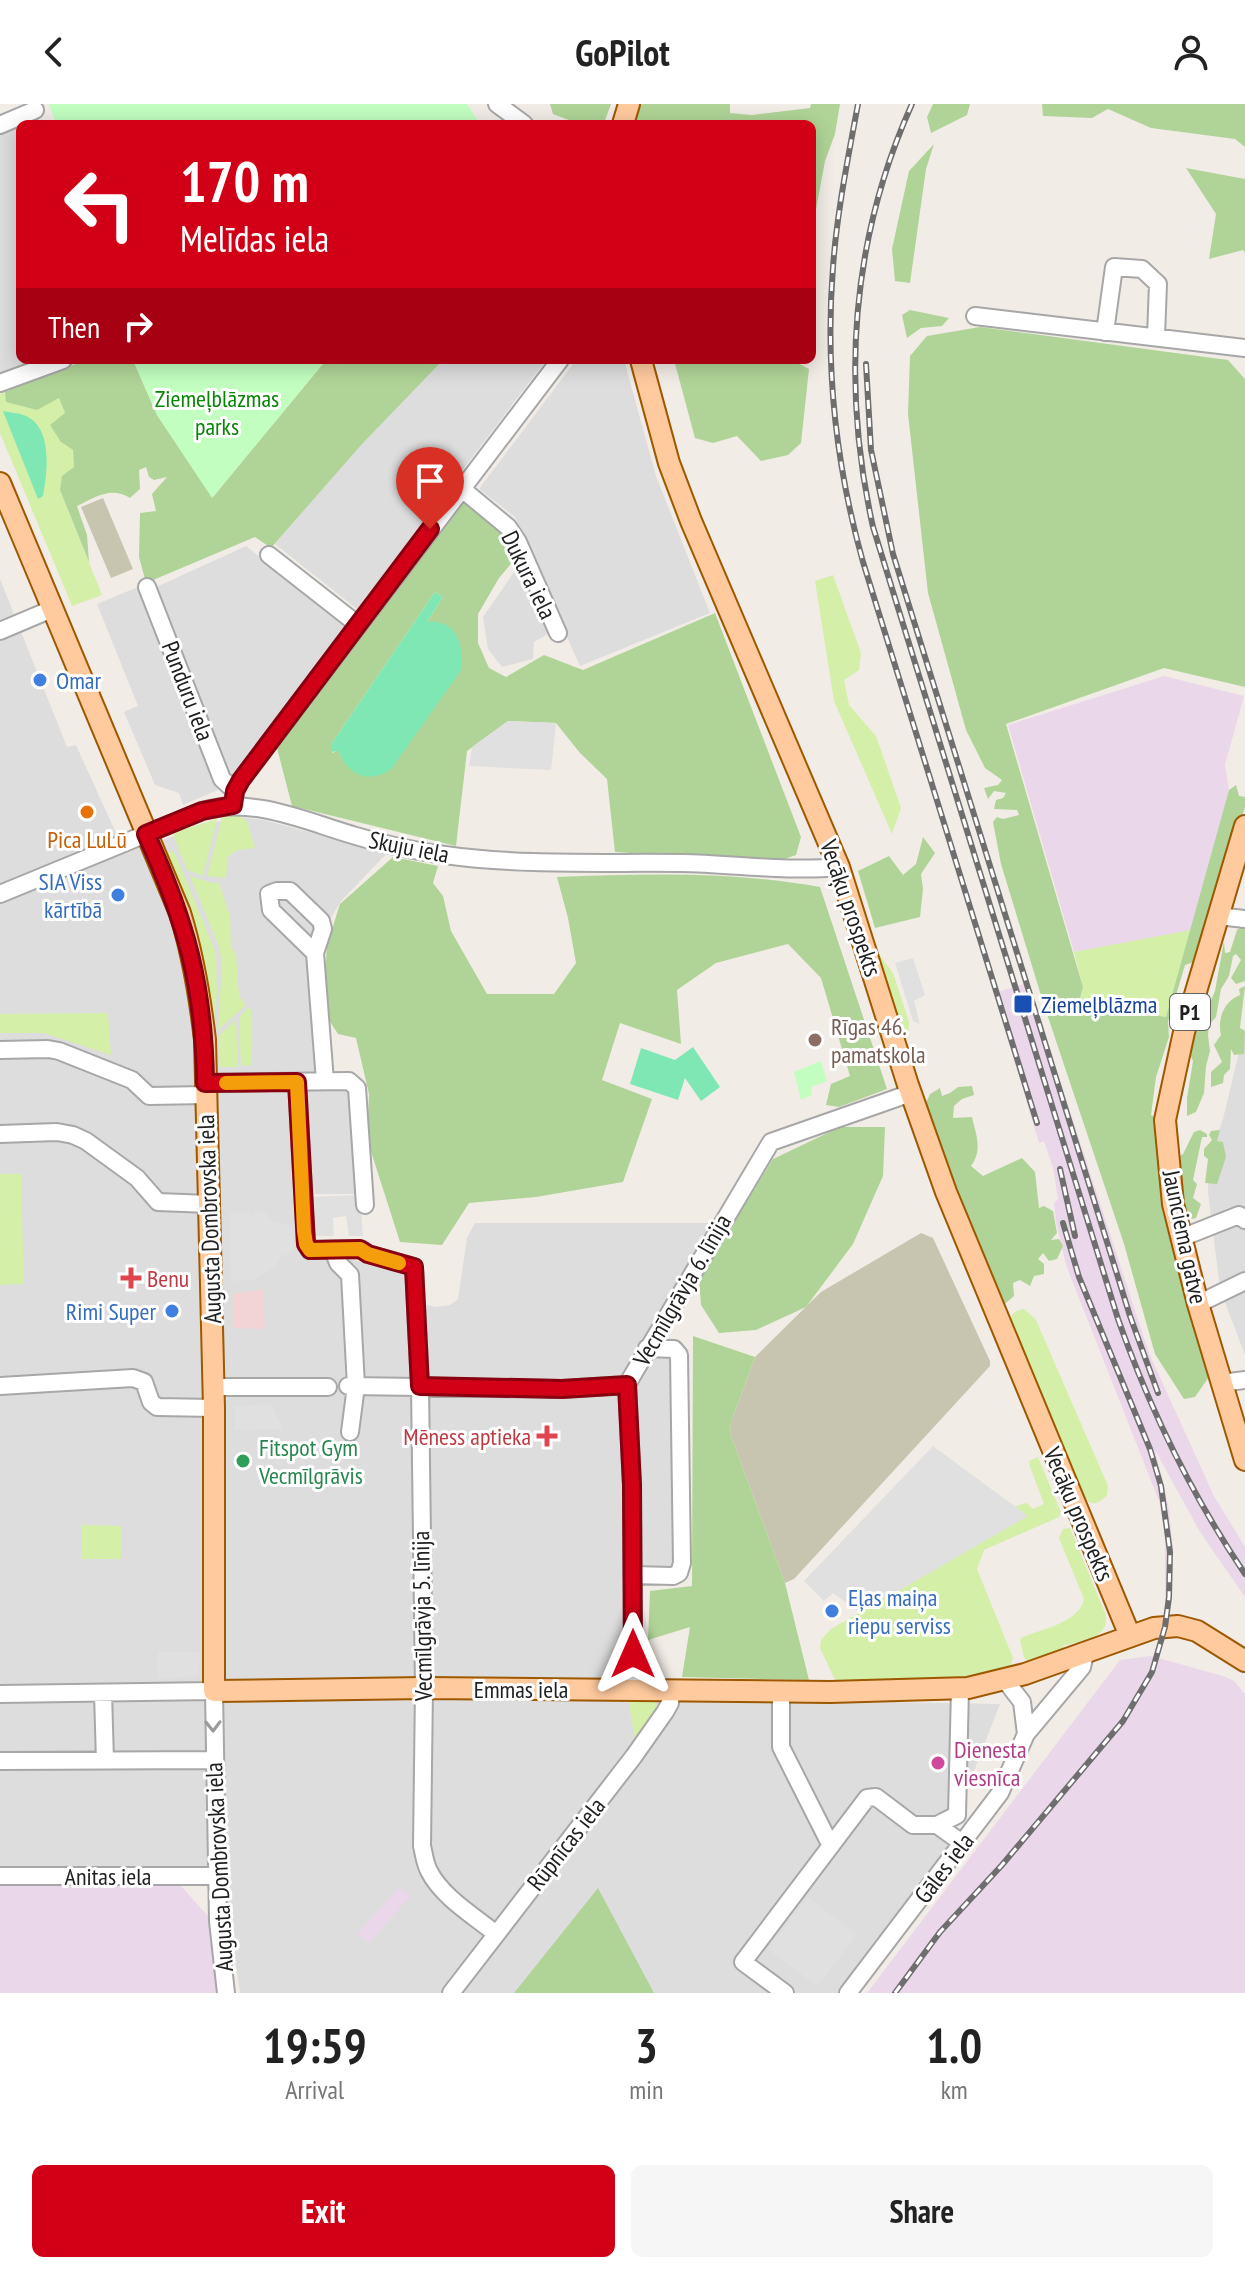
<!DOCTYPE html>
<html lang="en">
<head>
<meta charset="utf-8">
<style>
	body { margin:0; font-family:"PT Sans Narrow",sans-serif; background:#f6f6f6; color:#222; height:100vh; display:flex; flex-direction:column; font-size:30px; white-space:nowrap }
	* { box-sizing:border-box; margin:0 }
	p { font-size:26px; color:#767676 }
	.icon { flex:none; width:44px; height:44px; fill:none; stroke:currentColor; stroke-width:2; stroke-linecap:round; stroke-linejoin:round }
	.map { position:relative; height:1889px; overflow:hidden }
	.side { display:flex; flex-direction:column; background:#fff; flex:1 }
	.side>* { flex:none }
	.hud { position:absolute; left:16px; top:16px; width:800px; height:244px; border-radius:12px; box-shadow:0 4px 20px #0003; background:#d10017; color:#fff; overflow:hidden }
	.pin { position:absolute; display:grid; place-items:center; width:68px; height:68px; color:#fff; margin:-82px -34px; border-radius:50% 50% 50% 0; rotate:-45deg; box-shadow:0 0 8px #0007 }
	.pin .icon { rotate:45deg }
	.me { position:absolute; width:88px; margin:-44px; rotate:0deg; stroke-linejoin:round; filter:drop-shadow(0 0 6px #0008) }
	.turn { display:flex; align-items:center; gap:28px; height:168px; padding:0 32px; font-size:36px }
	.turn .icon { width:104px; height:104px; stroke-width:2.5 }
	.turn b { display:block; font-size:56px; line-height:68px }
	.then { display:flex; align-items:center; height:76px; padding:0 32px; background:#0003; gap:16px; font-size:30px }
	.eta { display:flex; justify-content:space-evenly; align-items:center; height:136px; text-align:center }
	.eta b { font-size:48px; font-weight:700; line-height:56px }
	.action { display:flex; gap:16px; margin-top:auto; padding:16px 32px }
	.action a { flex:1; height:92px; border-radius:12px; background:#d10017; color:#fff; font-size:32px; font-weight:700; line-height:92px; text-align:center }
	.action a+a { background:#f6f6f6; color:#222 }
	header { display:flex; justify-content:space-between; align-items:center; height:104px; padding:0 32px; background:#fff; font-size:36px; font-weight:700 }
	.map>svg:first-child { display:block }
	.residential { fill:#dedddd }
	.commercial { fill:#f3d4d6 }
	.industrial { fill:#ebd7ea }
	.construction { fill:#c7c5b0 }
	.grass { fill:#d3efa8 }
	.forest { fill:#b0d497; fill-rule:evenodd }
	.park { fill:#c2fec0 }
	.pitch { fill:#7ee7b3 }
	.parking { fill:#e0e0e0 }
	.lines { fill:none; stroke-linecap:round; stroke-linejoin:round }
	.minor-casing { stroke:#a7a7a7; stroke-width:20 }
	.major-casing { stroke:#9d5800; stroke-width:24 }
	.minor { stroke:#fff; stroke-width:16 }
	.major { stroke:#ffca9e; stroke-width:20 }
	.rail-casing { stroke:#6e6e6e; stroke-width:6 }
	.rail { stroke:#fff; stroke-width:3; stroke-dasharray:9; stroke-linecap:butt }
	.oneway { stroke:#9b9b9b }
	.route-casing { stroke:#88000f; stroke-width:20 }
	.route { stroke:#d10017; stroke-width:14 }
	.slow { stroke:#f59e0b; stroke-width:14 }
	.shop-dot { fill:#3f7fe0; stroke:#fff; stroke-width:3 }
	.food-dot { fill:#e8710a; stroke:#fff; stroke-width:3 }
	.transit-dot { fill:#1a4fb4; stroke:#fff; stroke-width:3 }
	.education-dot { fill:#8d6e63; stroke:#fff; stroke-width:3 }
	.health-dot { fill:#e0444e; stroke:#fff; stroke-width:3 }
	.leisure-dot { fill:#2e9e5b; stroke:#fff; stroke-width:3 }
	.hotel-dot { fill:#d1479c; stroke:#fff; stroke-width:3 }
	.labels { text-anchor:middle; dominant-baseline:central; stroke-width:6; stroke-linejoin:round; paint-order:stroke }
	.shield { fill:#fff; stroke:#636363; stroke-width:2 }
	.shield-label { font-size:22px; font-weight:bold; fill:#202020 }
	.park-label { font-size:24px; fill:#068503; stroke:#fff }
	.street-label { font-size:24px; fill:#202020; stroke:#fff }
	.shop-label { font-size:24px; fill:#366cbe; stroke:#fff; text-anchor:start }
	.food-label { font-size:24px; fill:#c56008; stroke:#fff }
	.transit-label { font-size:24px; fill:#164399; stroke:#fff; text-anchor:start }
	.education-label { font-size:24px; fill:#785e54; stroke:#fff; text-anchor:start }
	.health-label { font-size:24px; fill:#be3a42; stroke:#fff; text-anchor:start }
	.leisure-label { font-size:24px; fill:#27864d; stroke:#fff; text-anchor:start }
	.hotel-label { font-size:24px; fill:#b23c85; stroke:#fff; text-anchor:start }
</style>
</head>
<body>
<header><svg class="icon" aria-label="back" viewBox="0 0 24 24"><path d="M15 5l-7 7 7 7"/></svg>GoPilot<svg class="icon" aria-label="person" viewBox="0 0 24 24"><circle cx="12" cy="8" r="4"/><path d="M4 21q1-7 8-7t8 7"/></svg></header>
<div class="map">
<svg width="1245" height="1889" viewBox="0 0 1245 1889">
	<rect width="100%" height="100%" fill="#f2ece6"/>
	<path class="residential" d="M30,14l3,6h-13v236h25l-45,19v-248z
		M429,256h117l-189,249 -82,-65 104,-121z
		M576,256h48l32,116 54,137 -130,53 -18,-40 -28,16 -1,17 -31,8 -14,-18 -5,-32 36,-52 13,-9 -17,-39 -36,-28z
		M246,442l102,82 -118,150 -78,-189z
		M0,475l67,168 9,-2 49,108 87,-30 26,-6 26,3 123,33 -45,47 -12,19 -9,42 7,115 23,-1 7,119h-59l8,65 46,1 56,14 2,27 24,6 15,-2 8,-6 9,-61 8,-15h241l-68,124 26,2 7,220 -42,7 -17,-2 2,123 376,7 -43,111 -19,10 24,18 -114,150h-608l-18,-126h-222z
		M138,483l82,202 -37,16 -4,-12 -24,-8 -31,-73 14,-6 -41,-102z
		M1245,923v328l-25,-66 -12,-97 1,-35 14,-38z"/>
	<path class="commercial" d="M263,1185l2,40 -32,-1v-34z"/>
	<path class="industrial" d="M1164,572l80,20 -19,69 4,25 -37,140 -118,22 -66,-227z
		M1028,879l121,370 65,143 31,51v50l-45,-65 -45,-82 14,59 4,39 -2,53h-6v-65l-6,-35 -93,-236 -10,-43 -2,-19 4,-4 -5,-31 -9,-27 -5,2 -45,-150z
		M1151,1552l75,21 8,4 11,13v299h-378l253,-333z
		M0,1777h177l36,41 6,71h-219z
		M399,1783l11,9 -41,47 -11,-9z"/>
	<path class="construction" d="M103,394l30,71 -22,9 -30,-71z
		M921,1129l12,5 57,123v5l-196,213 -9,4 -55,-150 1,-11 24,-65 66,-65z"/>
	<path class="grass" d="M5,288l2,10 52,-4 6,15 -4,29 12,8 1,17 -14,23 42,105 -30,11 -72,-173v-39z
		M833,471l28,78 -2,17 -15,10 5,25 27,31 25,72 -9,26 -58,-133 -19,-120z
		M239,712l8,5 8,27 -18,2 -9,7 -2,21 -19,-2 15,-59z
		M217,715l-14,57 -16,-6 -14,-35 6,-4z
		M170,747l5,2 41,100 1,38 -4,48 -9,-76 -15,-54 -24,-56z
		M190,772l22,7h7l11,33 1,31 5,6 3,43 7,9 -28,25 4,-68 -4,-18z
		M1191,826l-25,87 -61,-8 -2,5 -3,-1v-6l-21,-4 4,-16 -9,-35z
		M879,850l14,19 16,49 -1,16 -6,3 -24,-82z
		M249,903l2,2 1,56 -11,1 -2,-49z
		M108,909l3,42 -67,-22h-44v-19z
		M236,916l2,47h-19v-32z
		M0,1070h21l3,110 -24,1z
		M1024,1205l12,11 72,166 -1,9c-8,9 -14,11 -23,4l-75,-173c1,-11 4,-15 15,-17z
		M1038,1353l23,55 -2,5 -75,33 -7,19 36,89 -3,9 -10,8 -63,11 -100,-2 -17,-36 1,-8 10,-11 196,-113 -12,-10 12,-3 6,6 11,-5 -15,-40v-3z
		M81,1421l41,1 -1,33h-40z
		M1070,1424l35,85c7,25 -23,27 -42,33l2,6 -35,11 -6,-5 -4,-18 3,-3c19,-8 57,-15 61,-38l-25,-61 4,-9z
		M628,1594l24,1 6,7 4,1 -27,34z"/>
	<path class="forest" d="M550,0h61l-7,19c-19,1 -33,-1 -51,-9z
		M641,0h89v9l22,2 58,-7 1,-4h29l-5,30 -10,27 -13,70v-107h-156l-1,-4h-20z
		M933,0h37l-3,11 -36,18 -4,-16z
		M1042,0h203v43l-10,-8 -84,-11 -43,-19 -16,9 -49,-2z
		M934,40l-8,25 -16,114 -15,-2 -3,-32 17,-78z
		M1186,64l59,11v74l-2,-3 -34,9 7,-45z
		M910,206l39,8 -7,8 -21,2 -14,10 -5,-23z
		M980,223l248,33 17,19v308l-81,-19 -158,56 77,263 -4,15 13,-3v5l8,3v6l3,1 2,-6 61,9 63,-227 7,-5 3,11 6,1v10l-48,154 -12,4 -17,57 1,15 -13,40 -5,38 7,4 4,91 49,164 -16,23 -11,2 -29,-45 -31,-110 -81,-242 -42,-138 -8,-42 4,-5 6,2 16,-4 -2,-5 -23,-1 2,-9 7,-2 3,-5 -12,-2 -6,8 -4,-11 14,-3 4,-5 -17,-12 -19,-38 -38,-137 -20,-179 2,-58 17,-20z
		M85,256h48l24,55 56,82 113,-137h117l-81,84 -91,104 -16,-11 -109,46 -7,-26 1,-44 16,-2 -4,-17 15,-17 -13,3 -5,-3 -3,-10 -7,3 1,19 -10,9c-19,-12 -34,-1 -53,8l10,29 2,27 -29,-72 2,-14 12,-9 -1,-17 -12,-8 -11,-17 15,-12 -6,-15 -22,12 -31,-8 -1,-10z
		M674,256h118l17,9 -8,74 -13,12 -27,6 -24,-25 -24,7 -18,-5z
		M465,397l36,32 14,26 -16,19 -21,36v29l11,25 17,9 38,-22 39,15 132,-57 86,224 -5,18 -20,7 -161,-10 -8,-73 -27,-26 -24,-30 -48,-2 -41,30 -11,95 -164,-40 -15,-58zM435,488l8,5 -102,160 -2,-7 -7,3v-10z
		M923,733l12,16 -14,21 2,15 -3,28 -45,11 -17,-57 31,-15 14,19 13,-11z
		M393,753l45,9 -5,17 10,13 8,35 36,63h67l22,-31 -8,-45 -11,-41c88,-3 175,-6 263,10l67,202 -48,18 -13,-2 5,-21 19,-8 -29,-98 -33,-34 -72,19 -39,27 4,54 -61,-21 -18,57 50,19 -29,83 -87,15 -67,6 -27,42 -42,-3 -33,-103 2,-45 -13,-56 -18,-4 -11,-17 -2,-41 2,-31 13,-41z
		M1245,820v57l-9,3 -5,-6 10,-18 -5,-6 -3,2 -4,20 -8,13 -5,28 -7,8 -1,10 2,16 -4,15 -2,27 -8,19 -9,4v-18l6,-37 -3,-7 4,-16 21,-47 9,-50 1,12 5,-1 7,-22z
		M1245,882l-5,42 5,3 -1,23 -10,1 -3,-6 -1,20 -6,6 -1,8 -12,4v-15l11,-10 -8,-17 7,-10c-4,-16 3,-34 19,-40l-1,-6z
		M972,982l2,9 -12,4 -8,7 -1,12 19,-1c4,18 11,33 -1,49l12,10 39,-18 13,14 4,36 5,-2 9,5 4,22 -6,7 8,-1 4,7 -6,13 -8,2 -6,-8 -5,6 6,5v10l-10,2 -4,10 -10,-6 -7,3 1,13 -15,13 -74,-204 5,-11 10,-6 2,8 8,-3 8,-6z
		M840,1023h45l-2,49 -30,68 -47,63 -50,23 -37,3 -18,-28 -2,-27 74,-119z
		M1200,1026l7,4v3h-5l-9,43 4,4 -4,14 8,6 -5,14 -4,1 -12,-13 -3,-48 6,-4 11,-22z
		M1220,1026l-3,11 6,1 3,15 -9,27 -12,-1 3,-24 -4,-3v-7l8,-9 -3,-5 2,-4z
		M693,1232l62,21 -24,65 -1,11 55,150 24,97 -127,-3 8,-50 -42,13 2,-49 42,-5z
		M598,1784l56,105h-140z"/>
	<path class="park" d="M49,0h418l13,20h-424z
		M133,256h193l-114,138 -55,-83z
		M821,957l6,20 -16,6 1,8 -11,5 -7,-28z"/>
	<path class="pitch" d="M3,307c8,2 19,2 25,6 25,14 19,56 15,79l-5,3z
		M435,488l8,5 -16,25c30,-3 36,22 35,47l-70,99c-21,17 -45,8 -53,-17l-8,1 1,-9z
		M693,943l27,40 -19,14 -16,-23 -7,22 -48,-16 11,-36 34,12z"/>
	<path class="parking" d="M508,617l48,2 -5,47 -82,-4 3,-19z
		M913,854l12,37 -11,6 6,23 -7,-3 -18,-58z
		M360,1091l3,41h-14l-3,-20 -13,2 1,18h-23l-1,-39z
		M264,1107l9,11 15,2 4,6 1,22 -12,4 -6,11 -23,13 -21,1 -1,-68 20,-1 3,7 1,-7z
		M270,1300l14,25 -49,1 -1,-24z
		M933,1342l95,70 -168,97 -27,-20 -9,8 -20,-20z
		M158,1548h42l-1,24 -41,3z
		M808,1793l49,38 -40,51 -49,-37z"/>
	<g class="lines">
		<defs>
			<path id="minor" d="M497,0l27,20
				M0,21l35,-15
				M975,212l270,32
				M1105,228l9,-65 28,2 16,15 -2,52
				M0,279l63,-23
				M462,385l46,38 10,15 40,91
				M269,451l88,69
				M147,483l75,192 13,12
				M0,527l52,-22
				M233,701l2,-14 6,-11 319,-420
				M0,790l202,-83c51,-15 105,11 154,25 29,9 59,15 89,19 79,11 157,7 237,8 52,1 105,9 157,4
				M1218,812l27,3
				M315,849l-44,-43 -2,-16 8,-3h13l31,30 2,8 -8,24 10,128
				M0,946l48,-1 11,2 73,29 17,16 57,-1
				M297,978l9,162 4,6 50,-1 8,5 46,13 6,119 4,302 -2,158c2,8 3,18 7,25 13,26 45,45 67,63
				M205,979l144,-2 8,7 8,117
				M0,1030l57,-2 16,3 13,6 51,37 21,24 51,2
				M1181,1134l58,-23 6,5
				M333,1146l5,13 12,12 6,111 -6,46
				M1198,1200l47,-23
				M1221,1279l24,-3
				M0,1282l133,-8 11,4 7,20 6,5 57,1
				M348,1282l214,3 65,-4
				M214,1283h114
				M632,1471l41,1 6,-3 3,-10 -3,-208 -5,-6 -27,-1
				M1005,1576l17,22 4,32
				M633,1585l-1,-204 -5,-100 5,-9 139,-234 140,-49
				M781,1587v56l50,99
				M103,1589l2,68
				M0,1590l214,-3 4,230 8,72
				M0,1657l215,-1
				M937,1721l20,-10 3,-126
				M0,1772h217
				M451,1889l183,-237 31,-44 5,-9 1,-13
				M785,1889l-42,-31 124,-164 9,-1 37,28h24l25,18
				M848,1889l152,-200 26,-59 56,-67 3,-13"/>
			<path id="major" d="M623,20l6,-20
				M641,256l28,103 22,58 148,346 69,218 38,107 184,444
				M0,379l180,430c13,42 20,84 25,127l9,368v283l210,-3 406,4 138,-4 57,-14 129,-46 24,-2 19,5 48,30
				M1245,722l-61,206 -19,88 8,84 25,100 47,156"/>
		</defs>
		<use href="#minor" class="minor-casing"/>
		<use href="#major" class="major-casing"/>
		<use href="#minor" class="minor"/>
		<use href="#major" class="major"/>
		<defs>
			<path id="rail" d="M858,0c-10,54 -21,108 -25,163 -8,100 3,199 30,295l174,561
				M912,0c-61,135 -71,280 -39,423l245,792c32,91 73,175 127,255
				M866,260l5,86 22,104 237,762 28,77
				M1060,1065l15,67
				M895,1889l45,-61 62,-67 121,-144 29,-49 13,-45 4,-30 1,-45 -9,-66 -11,-37 -71,-172 -16,-54"/>
		</defs>
		<use href="#rail" class="rail-casing"/>
		<use href="#rail" class="rail"/>
	</g>
	<defs><path id="oneway-chevron" d="M-2-3.5L2.5 0L-2 3.5" fill="none" stroke-width="1.6" stroke-linecap="round" stroke-linejoin="round" transform="scale(2)"/></defs>
	<use class="oneway" href="#oneway-chevron" transform="translate(213 1622) rotate(89)"/>
	<g class="lines">
		<defs>
			<path id="route" d="M430,425l-189,251 -6,11 -2,14 -31,6 -56,23c40,88 58,152 59,249l92,-1 9,162 4,6 50,-1 8,5 46,13 6,119 142,3 65,-4 5,100 1,169"/>
		</defs>
		<use href="#route" class="route-casing"/>
		<use href="#route" class="route"/>
		<path class="slow" d="M226,979l71,-1 7,149 2,13 4,6 50,-1 8,5 31,9"/>
	</g>
	<g class="shop-dot">
		<circle cx="40" cy="576" r="8"/>
		<circle cx="118" cy="791" r="8"/>
		<circle cx="172" cy="1207" r="8"/>
		<circle cx="832" cy="1507" r="8"/>
	</g>
	<circle class="food-dot" cx="87" cy="708" r="8"/>
	<rect class="transit-dot" x="1013" y="890" width="20" height="20" rx="4"/>
	<circle class="education-dot" cx="815" cy="936" r="8"/>
	<g class="health-dot">
		<path d="M127 1162h8v8h8v8h-8v8h-8v-8h-8v-8h8z"/>
		<path d="M543 1320h8v8h8v8h-8v8h-8v-8h-8v-8h8z"/>
	</g>
	<circle class="leisure-dot" cx="243" cy="1357" r="8"/>
	<circle class="hotel-dot" cx="938" cy="1659" r="8"/>
	<g class="labels">
		<rect class="shield" x="1170" y="890" width="40" height="36" rx="6"/>
		<g class="shield-label">
			<text x="1190" y="908">P1</text>
		</g>
		<g class="park-label">
			<text x="217" y="294">Ziemeļblāzmas<tspan x="217" dy="28">parks</tspan></text>
		</g>
		<g class="street-label">
			<text transform="translate(529 471) rotate(64)">Dukura iela</text>
			<text transform="translate(188 587) rotate(69)">Punduru iela</text>
			<text transform="translate(409 743) rotate(11)">Skuju iela</text>
			<text transform="translate(851 804) rotate(71)">Vecāķu prospekts</text>
			<text transform="translate(209 1115) rotate(-92)">Augusta Dombrovska iela</text>
			<text transform="translate(1185 1133) rotate(78)">Jaunciema gatve</text>
			<text transform="translate(682 1186) rotate(-60)">Vecmīlgrāvja 6. līnija</text>
			<text transform="translate(1079 1410) rotate(67)">Vecāķu prospekts</text>
			<text transform="translate(422 1512) rotate(-91)">Vecmīlgrāvja 5. līnija</text>
			<text x="521" y="1585">Emmas iela</text>
			<text transform="translate(566 1740) rotate(-52)">Rūpnīcas iela</text>
			<text transform="translate(219 1763) rotate(-93)">Augusta Dombrovska iela</text>
			<text transform="translate(944 1764) rotate(-53)">Gāles iela</text>
			<text x="108" y="1772">Anitas iela</text>
		</g>
		<g class="shop-label">
			<text x="56" y="576">Omar</text>
			<text x="102" y="777" text-anchor="end">SIA Viss<tspan x="102" dy="28">kārtībā</tspan></text>
			<text x="156" y="1207" text-anchor="end">Rimi Super</text>
			<text x="848" y="1493">Eļas maiņa<tspan x="848" dy="28">riepu serviss</tspan></text>
		</g>
		<g class="food-label">
			<text x="87" y="735">Pica LuLū</text>
		</g>
		<g class="transit-label">
			<text x="1041" y="900">Ziemeļblāzma</text>
		</g>
		<g class="education-label">
			<text x="831" y="922">Rīgas 46.<tspan x="831" dy="28">pamatskola</tspan></text>
		</g>
		<g class="health-label">
			<text x="147" y="1174">Benu</text>
			<text x="531" y="1332" text-anchor="end">Mēness aptieka</text>
		</g>
		<g class="leisure-label">
			<text x="259" y="1343">Fitspot Gym<tspan x="259" dy="28">Vecmīlgrāvis</tspan></text>
		</g>
		<g class="hotel-label">
			<text x="954" y="1645">Dienesta<tspan x="954" dy="28">viesnīca</tspan></text>
		</g>
	</g>
</svg>
<div class="pin" style="left:430px;top:425px;background:#d93025"><svg class="icon" aria-label="arrive" viewBox="0 0 24 24"><path d="M6 21V4h12l-3 4 3 4H6"/></svg></div>
<svg class="me" style="left:633px;top:1550px" viewBox="-20 -20 40 40"><path d="M0-17L14 15 0 8-14 15z" fill="#d10017" stroke="#fff" stroke-width="4"/></svg>
<div class="hud">
<div class="turn"><svg class="icon" aria-label="left" viewBox="0 0 24 24"><path d="M17 20v-9H6M10 6l-5 5 5 5"/></svg><div><b>170 m</b>Melīdas iela</div></div>
<div class="then">Then<svg class="icon" aria-label="right" viewBox="0 0 24 24"><path d="M7 20v-9h11M14 6l5 5-5 5"/></svg></div>
</div>
</div>
<section class="side">
<div class="eta">
<div><b>19:59</b><p>Arrival</p></div>
<div><b>3</b><p>min</p></div>
<div><b>1.0</b><p>km</p></div>
</div>
<div class="action"><a>Exit</a><a>Share</a></div>
</section>
</body>
</html>
